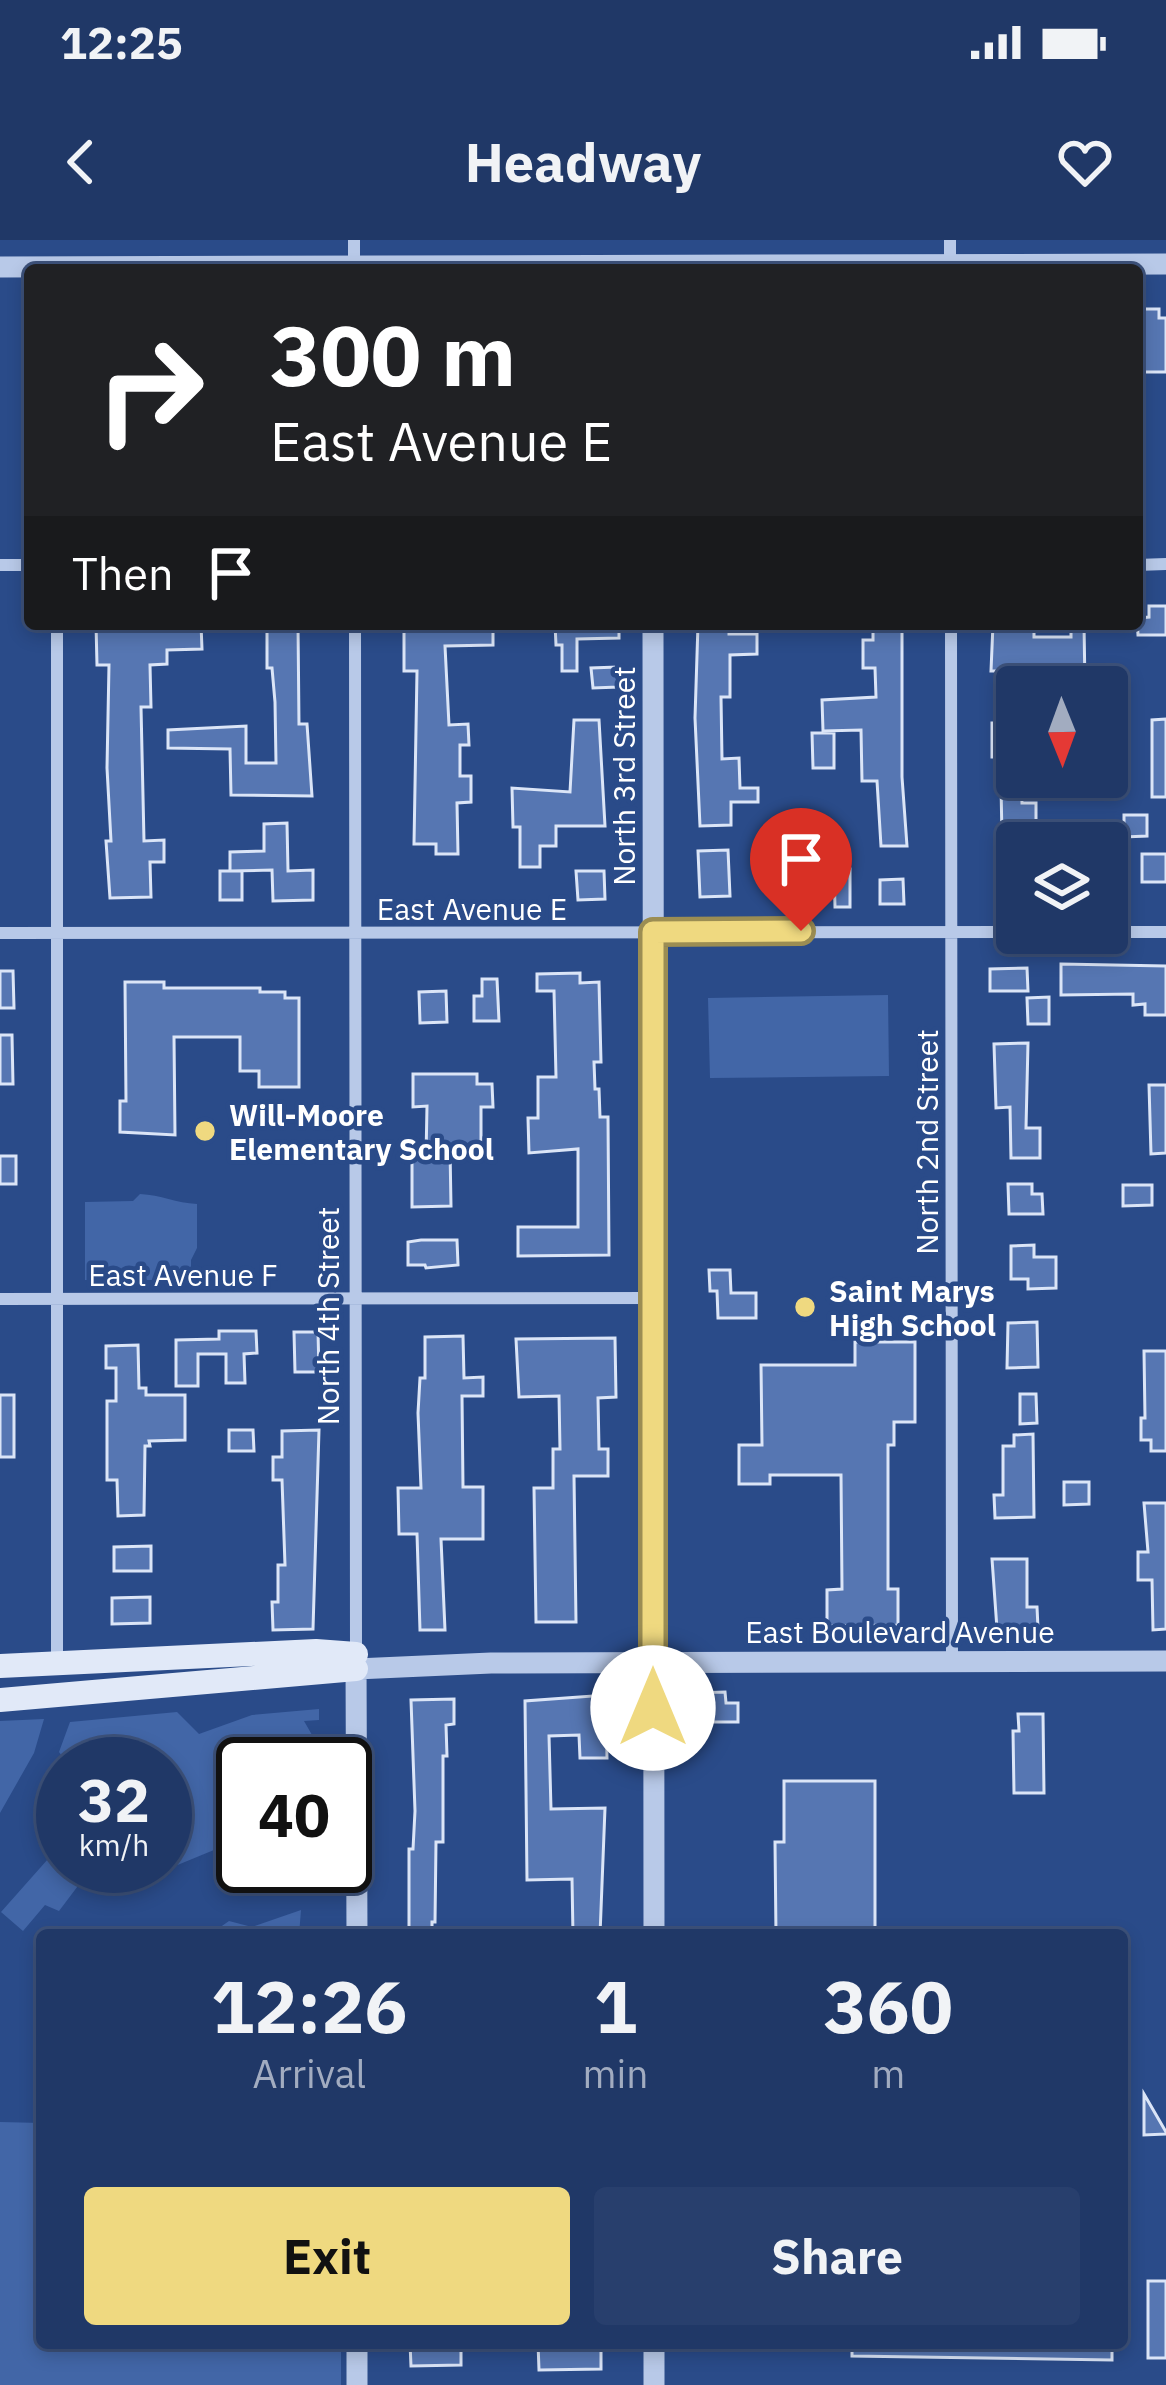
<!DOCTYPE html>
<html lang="en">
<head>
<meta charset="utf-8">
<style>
	body { margin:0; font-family:"IBM Plex Sans",sans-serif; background:#283f6d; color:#f1f3f6; height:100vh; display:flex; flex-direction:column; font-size:45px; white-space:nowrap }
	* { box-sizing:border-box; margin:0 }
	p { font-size:39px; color:#a2acc0 }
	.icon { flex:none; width:66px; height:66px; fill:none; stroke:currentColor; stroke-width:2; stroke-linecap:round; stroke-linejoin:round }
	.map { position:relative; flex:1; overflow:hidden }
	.side { position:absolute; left:36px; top:1689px; width:1092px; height:420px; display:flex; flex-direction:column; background:#203867; border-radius:12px; box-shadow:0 6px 18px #0003,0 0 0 3px #3d527b }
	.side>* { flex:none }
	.banner { position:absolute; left:24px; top:24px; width:1119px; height:366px; border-radius:12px; box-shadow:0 6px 18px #0003,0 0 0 3px #3d527b; background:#202124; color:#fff; overflow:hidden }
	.needle { width:78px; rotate:179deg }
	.controls { position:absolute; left:996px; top:426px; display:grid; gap:24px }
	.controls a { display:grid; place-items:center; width:132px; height:132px; border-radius:12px; background:#203867; box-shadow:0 6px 18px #0003,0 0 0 3px #3d527b; font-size:60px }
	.speed { position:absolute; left:36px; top:1497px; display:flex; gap:24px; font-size:60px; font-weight:700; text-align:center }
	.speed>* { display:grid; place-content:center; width:156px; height:156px; border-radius:50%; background:#203867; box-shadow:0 6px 18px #0003,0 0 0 3px #3d527b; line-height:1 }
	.speed small { font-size:30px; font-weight:400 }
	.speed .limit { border:6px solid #111; border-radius:18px; background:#fff; color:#111 }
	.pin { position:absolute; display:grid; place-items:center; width:102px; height:102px; color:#fff; margin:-123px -51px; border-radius:50% 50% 50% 0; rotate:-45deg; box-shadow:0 0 12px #0007 }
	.pin .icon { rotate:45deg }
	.me { position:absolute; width:132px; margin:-66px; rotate:0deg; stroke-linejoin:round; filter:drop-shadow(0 0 9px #0008) }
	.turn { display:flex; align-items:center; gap:42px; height:252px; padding:0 48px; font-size:54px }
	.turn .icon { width:156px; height:156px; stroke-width:2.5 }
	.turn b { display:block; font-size:84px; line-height:102px }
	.then { display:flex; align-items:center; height:114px; padding:0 48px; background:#0003; gap:24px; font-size:45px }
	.eta { display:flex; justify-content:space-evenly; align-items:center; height:204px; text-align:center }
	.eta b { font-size:72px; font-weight:700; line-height:84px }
	.button { display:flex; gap:24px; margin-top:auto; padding:24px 48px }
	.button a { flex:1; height:138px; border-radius:12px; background:#efd980; color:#111; font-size:48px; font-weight:700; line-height:138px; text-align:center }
	.button a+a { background:#283f6d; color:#f1f3f6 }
	.status { display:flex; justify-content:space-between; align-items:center; height:84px; padding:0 60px; background:#203867; direction:ltr }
	.status svg { height:33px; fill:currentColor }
	header { display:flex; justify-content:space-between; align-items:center; height:156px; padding:0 48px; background:#203867; font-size:54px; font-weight:700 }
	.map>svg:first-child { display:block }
	.green { fill:#4266a7 }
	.building { fill:#5676b2; stroke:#dbe5f7; stroke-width:3 }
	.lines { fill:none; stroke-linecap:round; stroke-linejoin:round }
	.minor { stroke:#b8c9e8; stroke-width:12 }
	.tertiary { stroke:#b8c9e8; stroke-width:21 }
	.secondary { stroke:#e1e9f8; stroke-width:24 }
	.route-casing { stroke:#9b8d53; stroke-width:30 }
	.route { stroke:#efd980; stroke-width:21 }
	.poi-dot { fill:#efd980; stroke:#2a4b89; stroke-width:4.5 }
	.labels { text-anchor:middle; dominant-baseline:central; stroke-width:9; stroke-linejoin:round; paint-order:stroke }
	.street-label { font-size:30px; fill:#fff; stroke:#2a4b89 }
	.poi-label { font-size:30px; font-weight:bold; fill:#fff; stroke:#2a4b89; text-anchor:start }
</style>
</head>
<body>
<div class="status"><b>12:25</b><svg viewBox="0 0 49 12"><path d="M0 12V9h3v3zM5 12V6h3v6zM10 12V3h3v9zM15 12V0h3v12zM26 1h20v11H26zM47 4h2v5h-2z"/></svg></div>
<header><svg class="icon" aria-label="back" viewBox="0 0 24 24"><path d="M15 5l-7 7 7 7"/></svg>Headway<svg class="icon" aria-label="heart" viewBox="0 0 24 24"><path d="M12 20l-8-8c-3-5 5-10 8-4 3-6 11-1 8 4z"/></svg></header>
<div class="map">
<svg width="1166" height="2145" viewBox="0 0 1166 2145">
	<rect width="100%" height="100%" fill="#2a4b89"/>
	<path class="green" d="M888,755l1,81 -179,2 -2,-80z
		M140,954c21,1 36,9 57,10v44l-6,12v20h-106v-78l48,-1z
		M319,1469v11l-15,1 19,33 -1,10h-79v74l-97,40 -8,-12h27v-102h-97l-9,-12 11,-30 107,-10 22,22 53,-19z
		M44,1479l-10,34 -34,60v-92z
		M63,1582v44h30l-34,45 -14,-6 -22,26 -22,-19 47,-53 7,-30z
		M301,1670l-2,25h-90l20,-14 23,6z
		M0,1882l42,1v220h299v42h-341z"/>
	<path class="building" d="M1141,69h18v9h7v54h-29v-20h5z
		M1149,366h17v29h-28l-1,-17 12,-1z
		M96,384h105l1,25 -35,1v14l-17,1 1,42h-10l3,134 20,-1v22h-14l1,35 -41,1 -4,-57h5l-4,-73 2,-103h-12z
		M267,384h31l1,100h8l5,72 -81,-1 -1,-46 -62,-1v-18l78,-4v37h30l-1,-61 -3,-34h-5z
		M404,384h89v21l-48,1 4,79 19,-1 1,21h-9v31h11v26l-14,1 1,51h-22v-10h-22l3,-173h-13z
		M555,384h64v14l-42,1v32h-15v-26h-6z
		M698,384h31v10h28v20l-27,1v42h-9l1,62 17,-1 1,30h18v14h-27v23l-31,1 -5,-108z
		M873,384h29v153l5,69h-26l-4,-65h-15l-1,-51 -38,1 -1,-31 54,-3 -1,-29h-12v-28h10z
		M993,384h41v13h37v-13h13l1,63h-21v-16h-73z
		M617,427l1,20 -25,1 -2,-20z
		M1166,479v78h-14v-77z
		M574,480h25l6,106h-49v20h-16v21h-20v-40h-7l-1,-39 58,4z
		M992,483h25v54h4l1,26h14v27l41,-1v14h-60v58h-15l-5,-64h5l-1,-51 -2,-29h-7z
		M812,493h22v35h-21z
		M1124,575h23v21l-23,1z
		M287,583l1,48 25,-1v30l-40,1 -1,-31 -42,1v-19l34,-1v-27z
		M728,610l2,46 -30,1 -2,-46z
		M1142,614h24v28h-24z
		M834,629h16v38h-15z
		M220,631h22v29h-22z
		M576,631h28l1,28 -27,1z
		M903,639l1,25h-24v-24z
		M1061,724l105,2v49h-21v-11l-12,1v-11l-72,1z
		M1027,728l1,23h-38v-22z
		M0,731h13l1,37h-14z
		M580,733v10l19,-1 2,80h-7l1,27h4l1,28h8l1,138 -91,1v-29h60v-78l-49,4 -1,-35h10v-41h18l-2,-86h-17v-17z
		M482,739h15l2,42h-25v-25h8z
		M125,742h39v6h96v4h25v6h14v89h-40v-16h-19v-34h-66l1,98 -55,-3v-31h6z
		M446,751l1,31 -27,1 -1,-31z
		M1049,757v27h-21l-1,-26z
		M0,795h12l1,49h-13z
		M1028,803l-2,85h14v30h-29l-1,-51 -14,1 -2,-64z
		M413,834h64v10h15l1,23h-12v42h-31l1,57 -39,1v-50h14l1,-51 -14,1z
		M1149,845h17v68l-15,1z
		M0,916h16v28h-16z
		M1008,944h24v10h10l1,20h-34z
		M1123,945h29v20l-29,1z
		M421,1000h36l1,25 -32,3 -1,-3h-17v-23z
		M1034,1005v12h22v31l-28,1v-10h-17v-33z
		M709,1030h21l1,23h25v25h-38l-1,-27h-7z
		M1037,1082l1,45 -31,1 1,-45z
		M219,1091h37l1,22 -13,1 1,29h-19v-29h-28v32h-22v-46l43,-1z
		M294,1092h24l1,40h-24z
		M463,1096l1,42 19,-1v19h-21l1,91h20v52h-42l4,91h-25l-3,-96h-18l-1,-46h23l-3,-75 2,-35h5v-41z
		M615,1098l1,59 -18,1 1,51h9v27h-34l2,146h-40l-2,-134h19v-39h7l-1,-53 -40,1 -3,-58z
		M855,1102h60v80h-21v23h-6v144h10v36l-71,1v-36l15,-1 -1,-114h-71v9h-31v-39h23l-1,-80h94z
		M138,1105l1,43h7v7h39v45l-36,1 1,5h-5l-1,69 -26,1 -1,-36h-10v-79h9v-33h-10v-22z
		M1144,1111h22v100h-15v-11h-10v-22h4z
		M1020,1154h16l1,29 -17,1z
		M0,1155h14v62h-14z
		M229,1190h24l1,21h-25z
		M319,1190l-6,199 -40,1 -1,-28h6v-37h7l-3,-85h-9v-23h9v-26z
		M1033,1194l1,83 -39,1 -1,-23h9v-49h11v-11z
		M1064,1242h25v22l-25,1z
		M1144,1263h22v126l-13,1 -1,-50h-14v-28h10z
		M151,1306v25h-37v-24z
		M992,1319h35v48h10l1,21 -41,1z
		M150,1357v26l-38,1v-26z
		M725,1452l1,11h12v19h-44l-1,-29z
		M606,1455l1,63h-27l-1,-23 -30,1 2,73 54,-1 -5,127h-27l-1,-56 -45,1 -2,-179z
		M454,1459v25l-8,1 1,31h-4v86h-7l-1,80h-3v13h-23v-86h4l2,-38 -4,-111z
		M1018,1474h25l1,79h-30l-1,-62h6z
		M784,1541h91v154h-99l-1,-93h9z
		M1144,1854l22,38v2l-22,1z
		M1148,2041h18v77h-18z
		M410,2103h51v22l-50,1z
		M538,2103h63v26l-62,1z
		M852,2103h260v17l-260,-4z"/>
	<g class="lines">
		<path class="minor" d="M354,0v29
			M950,0v29
			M0,325h30
			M1137,325l29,-1
			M57,384v1040
			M355,384l1,1030
			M951,384l1,1037
			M1107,692h59
			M0,693l1017,-1
			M0,1059l653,-1"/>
		<path class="tertiary" d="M0,27l1166,-3
			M653,384l1,1311
			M356,1420l1,275
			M356,1429l135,-6 675,-2
			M357,2103v42
			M654,2103v42"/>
		<path class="secondary" d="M0,1426l316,-15 40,3
			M0,1460l356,-31"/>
	</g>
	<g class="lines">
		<defs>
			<path id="route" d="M653,1468v-776l148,-1"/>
		</defs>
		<use href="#route" class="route-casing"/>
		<use href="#route" class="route"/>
	</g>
	<g class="poi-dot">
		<circle cx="205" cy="891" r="12"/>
		<circle cx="805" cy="1067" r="12"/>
	</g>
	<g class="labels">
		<g class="street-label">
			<text transform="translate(623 536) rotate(-90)">North 3rd Street</text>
			<text x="472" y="668">East Avenue E</text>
			<text transform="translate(926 902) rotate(-90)">North 2nd Street</text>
			<text x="183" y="1034">East Avenue F</text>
			<text transform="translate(327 1076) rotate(-90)">North 4th Street</text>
			<text x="900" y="1391">East Boulevard Avenue</text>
		</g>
		<g class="poi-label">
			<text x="229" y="874">Will-Moore<tspan x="229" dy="34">Elementary School</tspan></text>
			<text x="829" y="1050">Saint Marys<tspan x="829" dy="34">High School</tspan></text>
		</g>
	</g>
</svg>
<div class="controls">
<a><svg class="needle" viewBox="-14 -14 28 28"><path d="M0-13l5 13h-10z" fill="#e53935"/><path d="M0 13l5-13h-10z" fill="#a2acc0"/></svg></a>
<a><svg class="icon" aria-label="layers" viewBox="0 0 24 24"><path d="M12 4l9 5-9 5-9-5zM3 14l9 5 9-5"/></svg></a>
</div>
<div class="speed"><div>32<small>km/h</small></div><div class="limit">40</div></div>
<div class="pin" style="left:801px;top:691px;background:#d93025"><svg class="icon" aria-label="arrive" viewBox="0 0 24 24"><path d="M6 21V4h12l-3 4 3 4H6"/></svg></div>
<svg class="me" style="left:653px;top:1468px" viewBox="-20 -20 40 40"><circle r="19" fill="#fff"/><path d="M0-13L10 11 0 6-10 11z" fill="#efd980"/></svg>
<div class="banner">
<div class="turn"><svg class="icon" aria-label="right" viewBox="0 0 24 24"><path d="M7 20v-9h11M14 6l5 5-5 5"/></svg><div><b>300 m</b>East Avenue E</div></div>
<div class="then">Then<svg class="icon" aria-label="arrive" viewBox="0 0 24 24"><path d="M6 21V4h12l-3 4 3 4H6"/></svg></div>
</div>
<section class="side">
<div class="eta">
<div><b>12:26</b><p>Arrival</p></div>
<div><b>1</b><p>min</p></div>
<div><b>360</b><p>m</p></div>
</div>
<div class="button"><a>Exit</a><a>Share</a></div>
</section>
</div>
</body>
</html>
